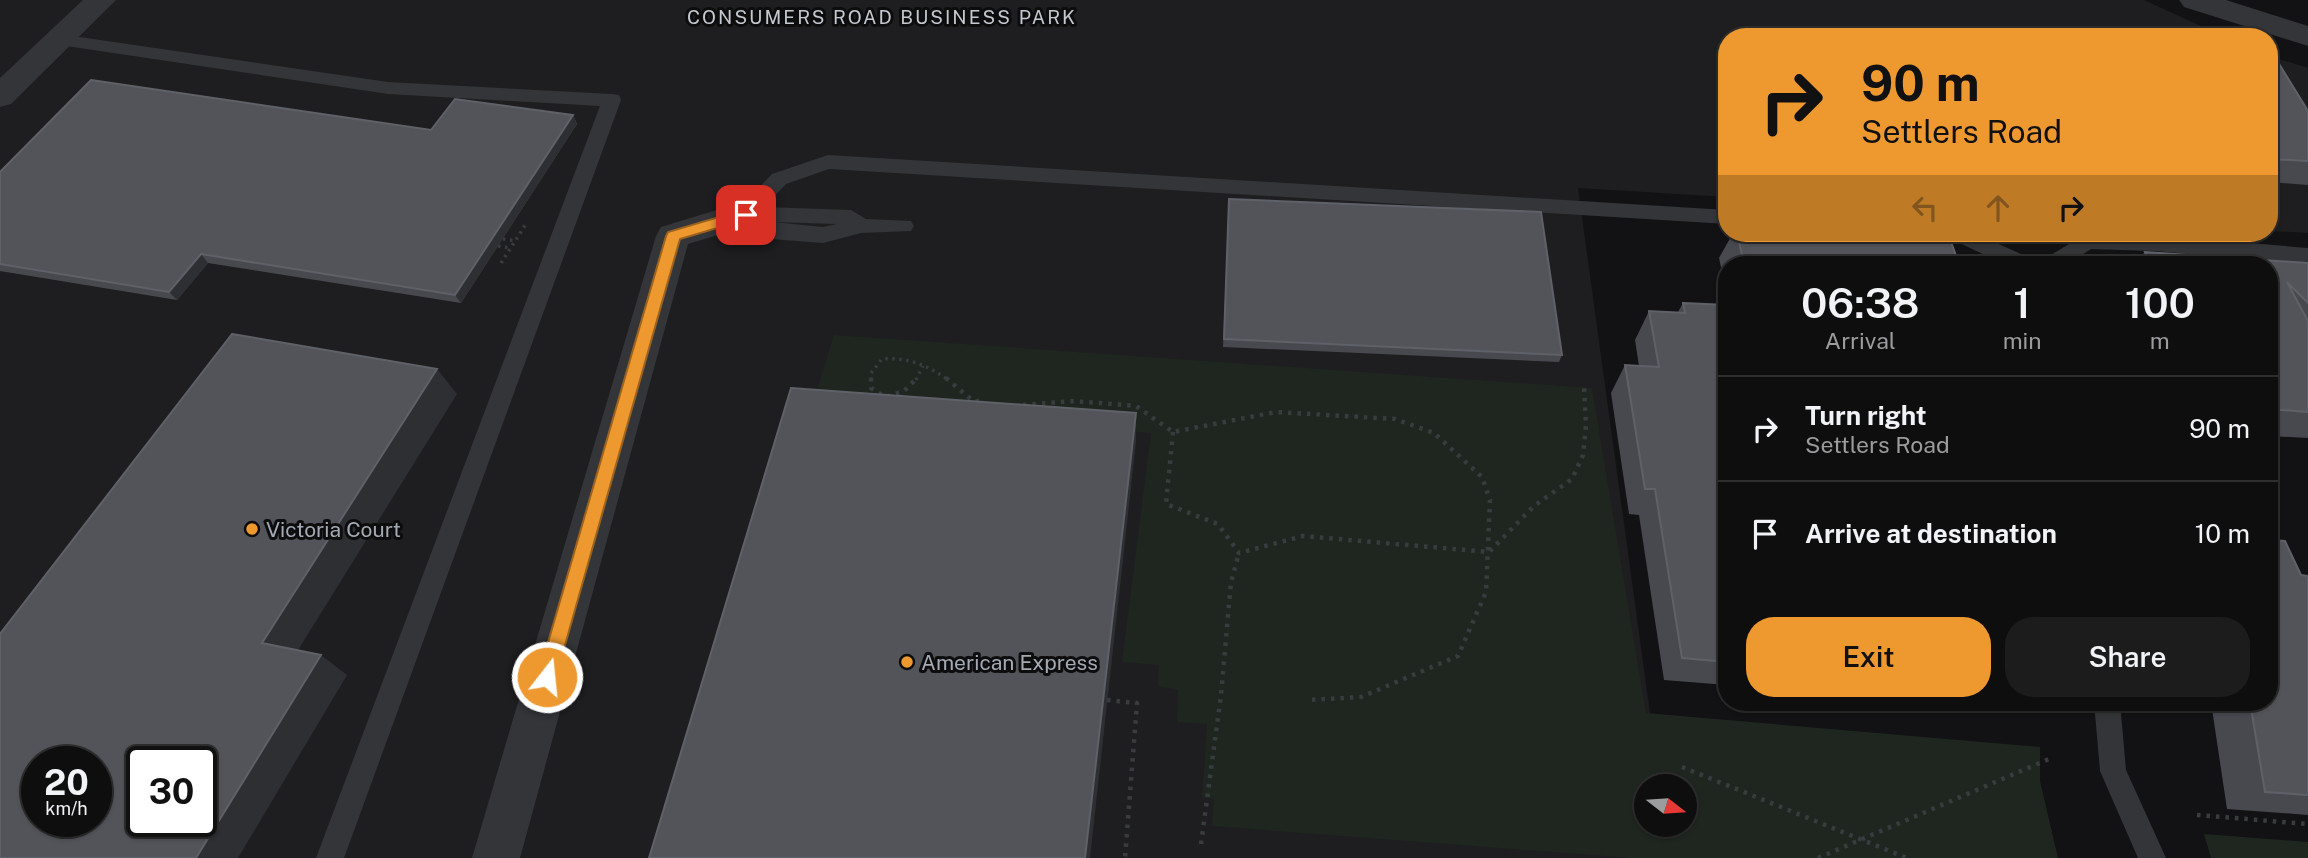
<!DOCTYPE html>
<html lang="en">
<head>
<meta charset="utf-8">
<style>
	body { margin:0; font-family:"Public Sans",sans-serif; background:#1c1c1d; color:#f1f3f6; height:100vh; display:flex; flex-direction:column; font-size:26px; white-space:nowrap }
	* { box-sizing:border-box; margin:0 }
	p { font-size:23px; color:#9b9c9e }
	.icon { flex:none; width:38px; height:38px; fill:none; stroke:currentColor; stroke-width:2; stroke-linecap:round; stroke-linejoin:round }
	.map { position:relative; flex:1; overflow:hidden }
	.details { position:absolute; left:1718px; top:256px; width:560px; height:455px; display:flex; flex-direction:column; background:#0e0e0f; border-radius:28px; box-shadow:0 2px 5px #0004,0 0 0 2px #2e2e2f }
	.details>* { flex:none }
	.guide { position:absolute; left:1718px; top:28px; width:560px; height:214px; border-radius:28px; box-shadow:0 2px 5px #0004,0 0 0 2px #2e2e2f; background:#ee992f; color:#111; overflow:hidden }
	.needle { width:46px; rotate:107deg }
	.fabs { position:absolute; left:1634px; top:774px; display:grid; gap:14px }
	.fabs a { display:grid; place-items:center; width:63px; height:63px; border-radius:50%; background:#0e0e0f; box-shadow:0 2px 5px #0004,0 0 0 2px #2e2e2f; font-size:35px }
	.speed { position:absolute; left:21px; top:746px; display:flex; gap:14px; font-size:35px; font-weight:700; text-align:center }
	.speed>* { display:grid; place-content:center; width:91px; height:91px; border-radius:50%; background:#0e0e0f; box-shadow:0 2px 5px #0004,0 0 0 2px #2e2e2f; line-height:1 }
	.speed small { font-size:18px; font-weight:400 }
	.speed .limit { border:4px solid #111; border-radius:10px; background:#fff; color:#111 }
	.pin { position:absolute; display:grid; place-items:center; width:60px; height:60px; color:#fff; margin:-30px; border-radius:14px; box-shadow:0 4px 10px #0006 }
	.me { position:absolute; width:77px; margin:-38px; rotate:16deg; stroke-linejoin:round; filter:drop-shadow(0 0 5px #0008) }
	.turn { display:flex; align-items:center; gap:24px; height:147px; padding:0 28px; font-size:32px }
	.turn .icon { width:91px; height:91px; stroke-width:2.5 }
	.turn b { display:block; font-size:49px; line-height:60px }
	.lanes { display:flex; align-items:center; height:66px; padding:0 28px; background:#0003; justify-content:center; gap:35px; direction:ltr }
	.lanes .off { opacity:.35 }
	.eta { display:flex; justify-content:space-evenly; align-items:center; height:119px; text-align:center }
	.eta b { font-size:42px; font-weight:600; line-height:49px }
	.button { display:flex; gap:14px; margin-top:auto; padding:14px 28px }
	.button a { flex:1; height:80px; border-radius:28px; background:#ee992f; color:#111; font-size:28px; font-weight:600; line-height:80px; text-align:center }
	.button a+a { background:#1c1c1d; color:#f1f3f6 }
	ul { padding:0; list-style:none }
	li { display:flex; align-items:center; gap:21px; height:105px; padding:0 28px; border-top:2px solid #2e2e2f }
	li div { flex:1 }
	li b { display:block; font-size:26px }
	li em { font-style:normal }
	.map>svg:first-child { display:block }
	.built { fill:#1e1e20; fill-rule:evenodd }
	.green { fill:#1e261f; fill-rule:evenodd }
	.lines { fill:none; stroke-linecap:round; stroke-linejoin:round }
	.path-far1 { stroke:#393c3f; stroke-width:3.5; stroke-dasharray:2.5 4.5; stroke-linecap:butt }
	.path { stroke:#393c3f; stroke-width:4.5; stroke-dasharray:3.5 6; stroke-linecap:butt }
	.service { fill:#333538; fill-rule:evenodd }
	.minor { fill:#333538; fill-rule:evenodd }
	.tertiary { fill:#333538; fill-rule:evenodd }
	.wall { fill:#48494f }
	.shaded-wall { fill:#2e2f33 }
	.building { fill:#52545a; stroke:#5f6168; stroke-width:2; fill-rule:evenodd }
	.route { fill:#ee992f; stroke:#9b631f; stroke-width:2 }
	.poi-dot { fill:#ee992f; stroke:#0d0d0e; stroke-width:2.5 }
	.labels { text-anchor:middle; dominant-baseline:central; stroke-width:6; stroke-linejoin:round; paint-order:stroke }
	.far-neighbourhood-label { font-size:19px; letter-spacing:2px; fill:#c4c9d0; stroke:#0d0d0e }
	.poi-label { font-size:21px; fill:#a4aab4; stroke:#0d0d0e; text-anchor:start }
</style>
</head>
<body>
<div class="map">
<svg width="2308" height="858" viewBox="0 0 2308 858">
	<rect width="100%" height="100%" fill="#121214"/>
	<path class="built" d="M0,0h2144l81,37h-498v160l-149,-9 82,598h-13v38l24,34h-1671zM37,761h59v60h-59zM142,761h59v60h-59z
		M2270,56l38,12v165l-38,-2z"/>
	<path class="green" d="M834,335l758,53 54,325 394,34v34l18,77h-427l-419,-32 2,-27 -12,-1 5,-74 -30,-2 1,-32 -20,-4 1,-21 -37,-3 29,-229 -338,-30zM1647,786h38v38h-38z
		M2204,834l104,8v16h-97z"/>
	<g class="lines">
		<path class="path-far1" d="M503,239l13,2
			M498,246l12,2
			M501,263l25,-39
			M871,380v-7l11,-14c25,-2 46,6 66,21
			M916,380l7,-14"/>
		<path class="path" d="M871,378v10l14,9 19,-6 13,-13
			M946,378l27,23h6
			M1023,405l49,-4 64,5 37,26 103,-20 119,7 39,14 48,44 8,23 -4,92 -28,64 -97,41 -54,3
			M1173,432l-7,72 52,20 21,29 64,-17 186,16 45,-46 38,-27 11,-24 3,-30 -2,-39
			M1107,700l30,3 -12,155
			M1682,767l225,91
			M2197,815l111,9
			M1201,844l20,-149 10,-113 8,-29
			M1818,858l231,-99"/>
		<path class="service" d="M2260,15l9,6 -3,16h-18l3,-16z
			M59,34l329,48 224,12 7,1 2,5 -277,758h-28l284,-752 -212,-12 -335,-50 -3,-4z
			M828,155l899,55v14l-898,-55 -43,15 -22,23 87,3 15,9 45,2 3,5 -3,5 -50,2 -38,10 -52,-4 -32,-20 -3,-5 3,-5 33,-35zM773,222l64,2 -14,3z
			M1946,233h28l56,25 3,6h-29l-55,-26z
			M2087,233l68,2 153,13v16l-153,-13 -64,-2 -23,15h-25l3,-6z
			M2094,702h26l6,68 40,88h-28l-38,-87z"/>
		<path class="minor" d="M746,201l12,4 5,9 -5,9 -70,21 -168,614h-48l184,-622 5,-9z"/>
		<path class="tertiary" d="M83,0h33l-105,104 -11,3v-29z
			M2179,0h47l82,26v20l-124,-39z"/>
	</g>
	<path class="wall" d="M1975,31l112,6h-116z
		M2270,49l38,62v74l-38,-3z
		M573,115l4,9 -116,179 -253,-40 -31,37 -177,-29v-99z
		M1229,199l333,156 -3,7 -336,-15z
		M1733,233h123l103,31h-232v31l-8,-37z
		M2145,252l163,11v175l-38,-2v-172h-137z
		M1683,303l44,2v380l-63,-5 -25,-165 -10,-1 -18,-121 14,-28 14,1 -4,-26 14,-29 29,1z
		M2301,575l7,1v239l-81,-6 -16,-107h59z
		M1939,702h96l-10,6z"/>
	<path class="shaded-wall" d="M573,115l4,9 -116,179 -6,-8z
		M201,254l7,9 -31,37 -8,-8z
		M437,369l20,25 -167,269 -28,-20z
		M1136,413v29l-46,416h-5z
		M321,655l26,20 -109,183h-42z"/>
	<path class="building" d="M1975,31l112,6h-110z
		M2270,49l38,62v50l-38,-2z
		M91,80l340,50 24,-31 118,16 -118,180 -254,-41 -32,38 -169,-28v-92z
		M1229,199l312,13 21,143 -338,-16z
		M1737,233h119l94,6 9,25h-215z
		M2145,252l163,11v40l-21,-21 21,39v91l-38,-3v-145h-119z
		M1683,303l44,2v357l-45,-4 -27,-169h-10l-20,-124 34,2 -10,-56 36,2z
		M232,334l205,35 -175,274 59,12 -125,203h-196v-224zM37,761h59v60h-59zM142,761h59v60h-59z
		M791,388l345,25 -51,445h-436z
		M2270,540l15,1 16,34 7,1v219l-43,-3 -15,-90h20z"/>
	<path class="route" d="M746,209l7,6 -2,3 -71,21 -124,438 -2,6 -7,2 -6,-2 -3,-6 128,-441 2,-4z"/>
	<g class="poi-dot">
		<circle cx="252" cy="529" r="7"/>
		<circle cx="907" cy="662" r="7"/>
	</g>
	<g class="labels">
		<g class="far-neighbourhood-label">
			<text x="882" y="17">CONSUMERS ROAD BUSINESS PARK</text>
		</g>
		<g class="poi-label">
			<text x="266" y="529">Victoria Court</text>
			<text x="921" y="662">American Express</text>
		</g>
	</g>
</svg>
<div class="fabs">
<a><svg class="needle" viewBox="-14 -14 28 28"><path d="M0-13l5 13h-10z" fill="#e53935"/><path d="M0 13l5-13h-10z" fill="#9b9c9e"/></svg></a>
</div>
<div class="speed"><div>20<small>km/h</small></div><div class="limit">30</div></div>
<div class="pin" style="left:746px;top:215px;background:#d93025"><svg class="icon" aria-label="arrive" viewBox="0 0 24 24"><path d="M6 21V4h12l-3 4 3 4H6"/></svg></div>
<svg class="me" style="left:547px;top:677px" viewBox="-20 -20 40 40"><circle r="17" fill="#ee992f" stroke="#fff" stroke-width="3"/><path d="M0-11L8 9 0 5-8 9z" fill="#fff"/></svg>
<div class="guide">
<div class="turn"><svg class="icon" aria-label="right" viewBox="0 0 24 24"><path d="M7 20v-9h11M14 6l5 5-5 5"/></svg><div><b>90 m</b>Settlers Road</div></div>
<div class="lanes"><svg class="icon off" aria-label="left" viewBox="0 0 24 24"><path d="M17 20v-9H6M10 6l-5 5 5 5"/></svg><svg class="icon off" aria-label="ahead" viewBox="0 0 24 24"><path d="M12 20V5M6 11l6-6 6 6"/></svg><svg class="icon" aria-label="right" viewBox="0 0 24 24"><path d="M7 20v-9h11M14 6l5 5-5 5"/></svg></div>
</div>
<section class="details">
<div class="eta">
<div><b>06:38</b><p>Arrival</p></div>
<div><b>1</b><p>min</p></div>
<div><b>100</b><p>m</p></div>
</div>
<ul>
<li><svg class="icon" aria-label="right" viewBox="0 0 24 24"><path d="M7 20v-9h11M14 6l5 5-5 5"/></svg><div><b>Turn right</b><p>Settlers Road</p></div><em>90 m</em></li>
<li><svg class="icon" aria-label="arrive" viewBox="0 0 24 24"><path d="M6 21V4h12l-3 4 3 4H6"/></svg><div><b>Arrive at destination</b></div><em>10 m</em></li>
</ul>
<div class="button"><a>Exit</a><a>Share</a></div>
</section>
</div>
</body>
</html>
